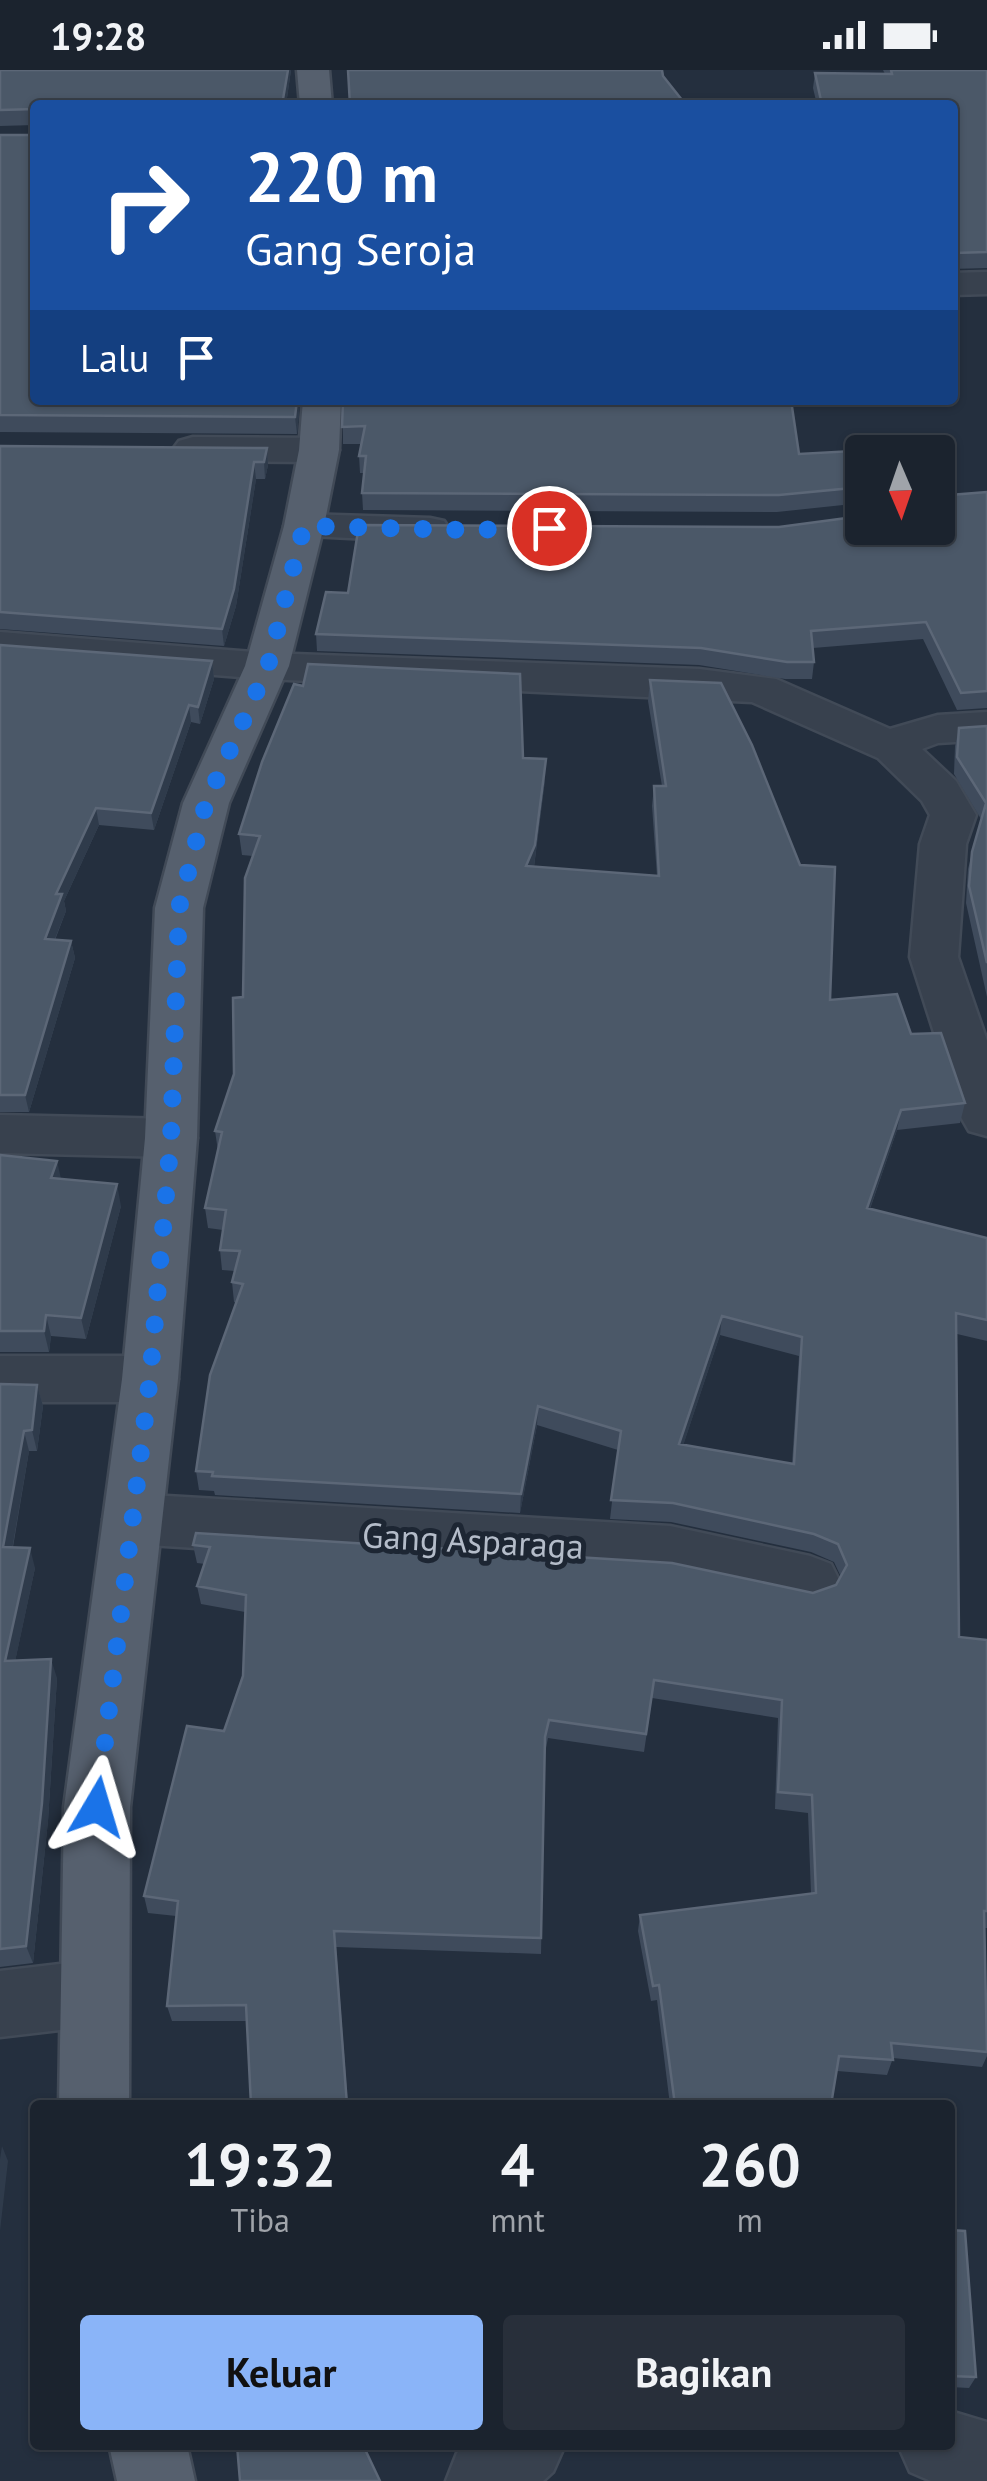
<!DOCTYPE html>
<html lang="id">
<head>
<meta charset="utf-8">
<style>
	body { margin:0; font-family:"PT Sans",sans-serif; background:#282f3a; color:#f1f3f6; height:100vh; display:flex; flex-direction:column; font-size:38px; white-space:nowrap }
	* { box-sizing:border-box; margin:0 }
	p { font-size:32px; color:#a0a4aa }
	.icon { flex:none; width:55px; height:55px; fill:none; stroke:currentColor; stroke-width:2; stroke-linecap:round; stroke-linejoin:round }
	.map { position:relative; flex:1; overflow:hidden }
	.sheet { position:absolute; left:30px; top:2030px; width:925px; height:350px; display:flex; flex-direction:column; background:#1b232e; border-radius:10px; box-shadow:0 2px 8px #0004,0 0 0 2px #39404a }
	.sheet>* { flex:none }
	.banner { position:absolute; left:30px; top:30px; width:928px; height:305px; border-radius:10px; box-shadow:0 2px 8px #0004,0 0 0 2px #39404a; background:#1a4fa0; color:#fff; overflow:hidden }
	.needle { width:65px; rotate:178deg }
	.controls { position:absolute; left:845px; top:365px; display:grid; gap:20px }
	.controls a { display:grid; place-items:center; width:110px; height:110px; border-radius:10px; background:#1b232e; box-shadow:0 2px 8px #0004,0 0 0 2px #39404a; font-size:50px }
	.pin { position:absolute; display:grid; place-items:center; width:85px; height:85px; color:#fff; margin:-42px; border:5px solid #fff; border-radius:50%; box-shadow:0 2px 10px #0007 }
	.me { position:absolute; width:110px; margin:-55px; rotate:7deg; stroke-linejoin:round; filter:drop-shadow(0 0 8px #0008) }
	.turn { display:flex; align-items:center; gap:35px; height:210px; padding:0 50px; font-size:45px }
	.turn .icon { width:130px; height:130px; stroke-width:2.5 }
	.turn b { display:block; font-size:70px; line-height:85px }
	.then { display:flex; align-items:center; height:95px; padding:0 50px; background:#0003; gap:20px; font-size:38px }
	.eta { display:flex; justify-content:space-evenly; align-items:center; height:170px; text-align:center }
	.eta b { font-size:60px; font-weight:700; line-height:70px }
	.action { display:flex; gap:20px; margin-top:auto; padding:20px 50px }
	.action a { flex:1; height:115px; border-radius:10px; background:#8ab4f8; color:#111; font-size:40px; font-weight:700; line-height:115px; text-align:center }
	.action a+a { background:#282f3a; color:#f1f3f6 }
	.status { display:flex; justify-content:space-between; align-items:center; height:70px; padding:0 50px; background:#1b232e; direction:ltr }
	.status svg { height:28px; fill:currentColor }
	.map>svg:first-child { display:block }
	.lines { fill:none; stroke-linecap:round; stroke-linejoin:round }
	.minor-casing { stroke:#414a57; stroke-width:5 }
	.major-casing { stroke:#414a57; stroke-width:5 }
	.minor { fill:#38414e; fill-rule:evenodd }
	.major { fill:#56606e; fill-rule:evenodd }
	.wall { fill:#3f4b5c; fill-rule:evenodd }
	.shaded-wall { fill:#2f3b4b }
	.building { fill:#4b5868; stroke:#5c6777; stroke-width:2.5; fill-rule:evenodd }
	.route { stroke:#1a73e8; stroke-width:18; stroke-dasharray:0 32.4 }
	.labels { text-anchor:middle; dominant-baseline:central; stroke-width:10; stroke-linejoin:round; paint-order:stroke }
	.street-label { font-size:35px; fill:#b4bcc9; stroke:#1d2633 }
</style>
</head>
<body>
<div class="status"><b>19:28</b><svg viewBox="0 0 49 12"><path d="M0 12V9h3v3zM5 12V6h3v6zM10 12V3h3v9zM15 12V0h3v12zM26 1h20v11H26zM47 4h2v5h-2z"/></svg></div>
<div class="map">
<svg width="987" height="2411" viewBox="0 0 987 2411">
	<rect width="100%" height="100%" fill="#242f3e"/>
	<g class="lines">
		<defs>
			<path id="minor" d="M987,202v22l-35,1v-22z
				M193,367l126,1 14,4 6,8 -6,8 -14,4 -126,-1 -14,-4 -6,-8 6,-8z
				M304,444l126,4 14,3 6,9 -6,9 -14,3 -140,-7 -6,-9 6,-9z
				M0,562l267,21 432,16 77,10 114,50 48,-14 49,-3v28l-49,3 -16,6 34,32 20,34 -10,29 -8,113 29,84v95l-18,-5 -8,-14 -51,-160 10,-113 10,-29 -8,-14 -44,-43 -126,-56 -485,-23 -267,-21z
				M0,1045l171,4 19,5 7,14 -7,14 -19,5 -171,-4z
				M0,1286h150l20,7 8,16 -8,16 -20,7h-150z
				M133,1424l537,32 140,30 21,8 9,18 -9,18 -21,8 -140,-30 -537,-34 -21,-7 -9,-18 9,-18z
				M94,1890l24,10 10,23 -10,23 -24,10 -94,11v-66z
				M950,2341l37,11v59h-56l-21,-9 -12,-27h52z
				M467,2375h98l-12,27 -10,9h-97l11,-28z"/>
			<path id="major" d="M297,0h32l3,35h-32z
				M303,330h38l-2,50 -15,76 -35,140 -60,137 -26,105 -6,230 -19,241 -48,428 -1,298h-70l5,-298 58,-428 23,-241 10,-230 28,-105 62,-137 39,-140 15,-76z
				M109,2375h78l8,36h-78z"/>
		</defs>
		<use href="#minor" class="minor-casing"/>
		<use href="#major" class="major-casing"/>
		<use href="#minor" class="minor"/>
		<use href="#major" class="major"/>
	</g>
	<path class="wall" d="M0,0h291l-5,35h-251v20l-35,1z
		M883,0h104v198l-35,1v-164h-135l-4,-17 2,-15 70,1z
		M0,65l300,265 -3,34 -297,-2z
		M343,330l456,54 63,-2v51l-85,9 -414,-2 -1,-17 2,-20h-4l-1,-17 2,-12h-18z
		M0,376l267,2 1,17 -3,14h-9l-20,127 -12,40 -224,-17z
		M987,422v216l-30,2 -34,-71 -110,9 1,14 -2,17h-27l-86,-14 -382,-14 -1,-17 32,-41 431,-66 83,1z
		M0,575l212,16 2,18 -14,45 -9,-2 -37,108 -55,-5 -35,76 2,10 -11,29 16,1 4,17 -46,154h-29z
		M650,610l180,320 81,34 54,69 -5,20 -63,7 -27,79 117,29v103l-30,-7 2,303 28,3v288h-2l2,128 -5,11 -89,-9 -6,17 -50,-4 -6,34h-161l-13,-105 -6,1 -13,-70 2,-16 171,-21 -3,-81 -33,-4 3,-91 -126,-20 -8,54 -96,-14 -3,15 -4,201 -205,-7 12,158h-97l-4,-84h-75l-5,-15 9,-90 -28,-3 -4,-17 80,-165 19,-55 2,-64 -44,-8 -4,-18 8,-22 -8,-1 -4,-18 620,48 23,-8 5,-8 -7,-15 -23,-10 -140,-30 -61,-3 8,-69 -81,-25 -17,88 -305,-18 -1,-4 -15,-1 -3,-19 40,-168 -2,-1 -2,-20 3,-11 -13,-1 -2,-20 3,-20 -15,-2 -3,-20 13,-57 -3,-20 19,-57 9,-77 10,-141 -11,-1 -3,-21 284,-76 22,22 -11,87 123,9 -5,-70 2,-20h8l-14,-85zM720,1265l79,21 -7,108 -109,-19z
		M987,656v271l-21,-94 2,-34 13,-50 -27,-45 1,-28 4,-18z
		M0,1085l61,23 60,28 -35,133 -35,-3 -2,16h-49z
		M0,1314l37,1 6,21 -6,45h-8l-16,96 22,21 -20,93 42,17 -9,143 -15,142 -33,4z
		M950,2160l26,147 -7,11 -19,-1z"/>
	<path class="shaded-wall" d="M288,0h3l-5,35h-4z
		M297,330h3l-3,34 -2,-17z
		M267,378l1,17 -3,14 -1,-17z
		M254,392l2,17 -20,127 -12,40 -2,-17z
		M212,591l2,18 -14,45 -2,-17z
		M189,635l2,17 -37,108 -3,-17z
		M546,689l-1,21 -11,86 -8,21v-21z
		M96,738l3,17 -35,76 2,10 -18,45 -3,-17 11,-45z
		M71,871l4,17 -46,154 -4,-17z
		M901,1040l-4,20 -34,98 4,-20z
		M57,1091l5,22 -11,-5z
		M117,1114l4,22 -35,133 -5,-21z
		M46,1245l5,21 -2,16 -5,-21z
		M722,1246l-2,19 -43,129 2,-20z
		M37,1315l6,21 -6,45 -5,-21z
		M538,1336l-1,19 -17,88 1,-19z
		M24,1361l5,20 -20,116 -6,-20z
		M30,1478l5,20 -24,113 -6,-20z
		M51,1589l6,19 -9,143 -15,142 -7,-17z
		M2,2076l6,15 -8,70v-72z
		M361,2375h22l-21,5z"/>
	<path class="building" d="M0,0h288l-6,35h-247v4l-35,1z
		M348,0h314l1,6 23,29h-336z
		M891,0h96v182l-33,1 -2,4v-152h-130l-7,-32 77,1z
		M0,65h35v265h262l-2,17 -295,-2z
		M343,330h448l8,54 91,-5 1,3h-29v35l-83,8 -417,-2 4,-37h-7l6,-30 -23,1z
		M0,376l267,2 -3,14h-10l-20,127 -12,40 -222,-17z
		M987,422v199l-26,2 -35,-71 -115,9 3,31h-27l-86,-14 -385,-14 10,-42 22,1 11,-68 420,2 83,-11v12h76v-32z
		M0,575l212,16 -14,46 -9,-2 -38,108 -55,-5 -40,86h6l-17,45 26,2 -46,154h-25z
		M308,594l212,10 3,84 23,1 -11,86 -9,21 133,10 -5,-90h12l-16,-106 71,3 31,62 48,120 35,2 -5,133 67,-6 14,40 30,-1 24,70 -64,7 -34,98 120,30v82l-31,-7 3,324 28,3v271h-3l3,141 -96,-9 2,17 -54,-4 -8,49h-156l-16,-120 -6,1 -13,-71 176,-22 -4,-98 -34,-3 4,-92 -128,-20 -8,54 -97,-14 -4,17 -4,201 -207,-7 13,174h-96l-5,-100 -79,1 11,-105 -34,-5 43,-170 37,5 19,-55 3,-81 -49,-9 13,-39 -17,-2 3,-12 476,30 141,30 23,-8 11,-20 -9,-21 -24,-10 -141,-31 -62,-3 10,-69 -83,-25 -17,88 -309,-18 1,-4 -17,-1 14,-96 33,-91 -11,-2 8,-31 -20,-1 6,-40 -21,-2 17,-76 -7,-1 19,-57 -1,-76 10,-1 2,-119 15,-42 -21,-2 23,-72 32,-78 9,2zM722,1246l80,21 -8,127 -115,-20z
		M987,656v237l-18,-77 3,-34 14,-49 -29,-46 2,-29z
		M0,1085l57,6 -6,17 66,6 -36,134 -35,-3 -2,16h-44z
		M0,1314l37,1 -5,45 -8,1 -21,116 27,1 -25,113 46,-2 -9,144 -16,143 -26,3z
		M950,2160l15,1 11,146 -26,-1z
		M237,2375h126l17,36h-140z"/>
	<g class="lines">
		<path class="route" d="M97,1737l53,-429 21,-240 8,-230 27,-105 62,-137 36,-140 162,4 83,-2"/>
	</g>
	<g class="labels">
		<g class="street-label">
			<text transform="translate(473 1470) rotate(3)">Gang Asparaga</text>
		</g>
	</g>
</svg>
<div class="controls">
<a><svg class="needle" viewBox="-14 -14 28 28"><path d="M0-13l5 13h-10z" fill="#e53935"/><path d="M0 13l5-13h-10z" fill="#a0a4aa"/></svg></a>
</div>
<div class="pin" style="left:549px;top:458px;background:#d93025"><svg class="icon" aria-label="arrive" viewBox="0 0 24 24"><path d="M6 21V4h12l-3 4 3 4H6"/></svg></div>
<svg class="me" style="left:97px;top:1737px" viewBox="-20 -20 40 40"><path d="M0-17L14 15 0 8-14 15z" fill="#1a73e8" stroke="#fff" stroke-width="4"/></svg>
<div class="banner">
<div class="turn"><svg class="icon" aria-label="right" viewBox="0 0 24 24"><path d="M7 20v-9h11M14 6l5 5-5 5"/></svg><div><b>220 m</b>Gang Seroja</div></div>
<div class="then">Lalu<svg class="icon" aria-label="arrive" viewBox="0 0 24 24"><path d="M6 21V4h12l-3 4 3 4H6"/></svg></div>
</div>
<section class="sheet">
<div class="eta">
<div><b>19:32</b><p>Tiba</p></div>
<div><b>4</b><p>mnt</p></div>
<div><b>260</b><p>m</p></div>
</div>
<div class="action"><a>Keluar</a><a>Bagikan</a></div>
</section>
</div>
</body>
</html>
